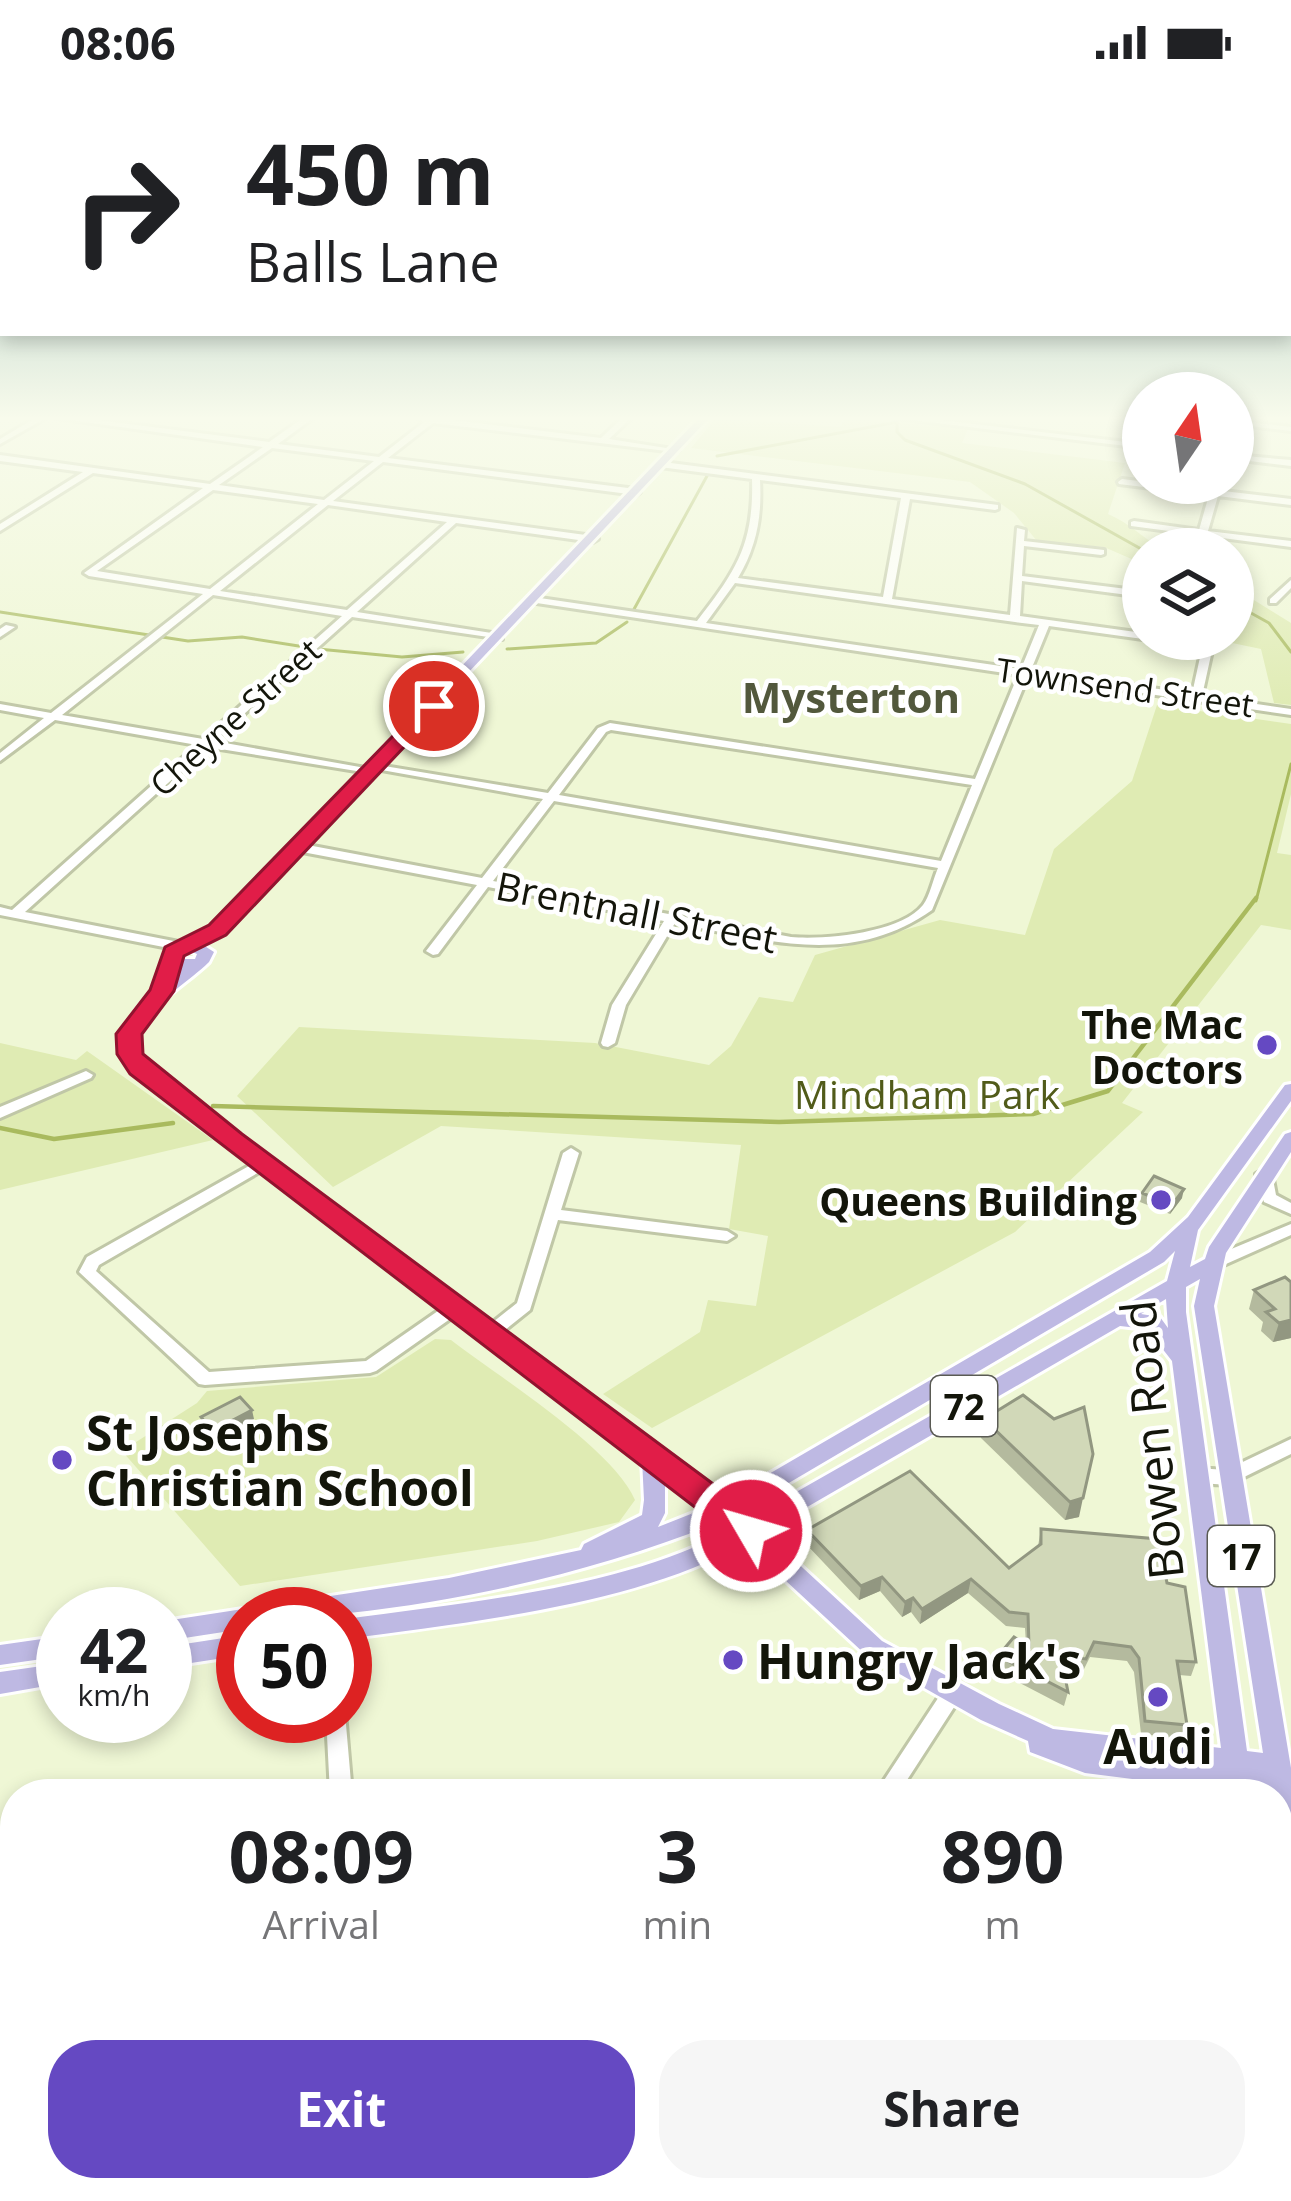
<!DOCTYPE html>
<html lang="en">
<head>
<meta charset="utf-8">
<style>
	body { margin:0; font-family:"Open Sans",sans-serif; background:#f6f6f6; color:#202124; height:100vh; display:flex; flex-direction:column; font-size:45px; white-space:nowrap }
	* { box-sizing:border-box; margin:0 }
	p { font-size:39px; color:#757577 }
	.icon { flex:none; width:66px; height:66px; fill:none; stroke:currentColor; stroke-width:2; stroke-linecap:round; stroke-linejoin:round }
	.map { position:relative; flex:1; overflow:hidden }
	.side { position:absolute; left:0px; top:1695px; width:1293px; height:423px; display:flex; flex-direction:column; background:#fff; border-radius:48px 48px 0 0; box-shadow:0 6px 18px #0003 }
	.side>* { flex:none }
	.top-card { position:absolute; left:0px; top:0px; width:1293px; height:252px; box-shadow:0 6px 18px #0003; background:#fff; color:#202124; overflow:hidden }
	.needle { width:78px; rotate:13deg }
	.tools { position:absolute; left:1122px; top:288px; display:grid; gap:24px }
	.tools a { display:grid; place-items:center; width:132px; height:132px; border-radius:50%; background:#fff; box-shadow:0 6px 18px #0003; font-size:60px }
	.speed { position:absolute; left:36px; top:1503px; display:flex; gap:24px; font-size:60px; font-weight:700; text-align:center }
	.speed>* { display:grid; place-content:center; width:156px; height:156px; border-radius:50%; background:#fff; box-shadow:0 6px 18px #0003; line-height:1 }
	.speed small { font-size:30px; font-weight:400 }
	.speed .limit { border:18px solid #d22; background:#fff; color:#111 }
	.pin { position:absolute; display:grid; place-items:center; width:102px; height:102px; color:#fff; margin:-51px; border:6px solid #fff; border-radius:50%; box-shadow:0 3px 12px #0007 }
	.me { position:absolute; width:132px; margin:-66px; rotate:308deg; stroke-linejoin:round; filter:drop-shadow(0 0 9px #0008) }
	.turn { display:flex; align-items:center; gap:42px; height:252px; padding:0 48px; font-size:54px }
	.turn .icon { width:156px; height:156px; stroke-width:2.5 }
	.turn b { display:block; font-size:84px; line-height:102px }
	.eta { display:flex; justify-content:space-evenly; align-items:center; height:204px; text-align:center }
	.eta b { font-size:72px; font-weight:700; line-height:84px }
	.primary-button { display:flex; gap:24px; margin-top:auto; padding:24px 48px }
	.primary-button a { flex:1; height:138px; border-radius:48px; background:#6549c2; color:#fff; font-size:48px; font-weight:700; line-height:138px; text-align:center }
	.primary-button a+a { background:#f6f6f6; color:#202124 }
	.status { display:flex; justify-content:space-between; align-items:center; height:84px; padding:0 60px; background:#fff; direction:ltr }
	.status svg { height:33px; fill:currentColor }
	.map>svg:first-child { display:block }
	.green { fill:#dfebb3 }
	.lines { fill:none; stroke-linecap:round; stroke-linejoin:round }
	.stream-far2 { stroke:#a9ba5e; stroke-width:3 }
	.stream-far1 { stroke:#a9ba5e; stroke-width:4.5 }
	.stream { stroke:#a9ba5e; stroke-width:8 }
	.minor-casing { stroke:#c0c7a7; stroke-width:6 }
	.major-casing { stroke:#fff; stroke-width:6 }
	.minor { fill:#fff; fill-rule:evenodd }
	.major { fill:#beb9e3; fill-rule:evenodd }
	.wall { fill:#b4ba9e }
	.shaded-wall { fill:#929781 }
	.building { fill:#d1d8b8; stroke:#929781; stroke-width:3 }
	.route { fill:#e11d48; stroke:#92132f; stroke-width:3 }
	.poi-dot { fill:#6549c2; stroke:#fff; stroke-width:4.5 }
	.labels { text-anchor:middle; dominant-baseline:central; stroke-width:9; stroke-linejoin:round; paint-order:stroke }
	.far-street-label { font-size:33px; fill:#13150a; stroke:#fff }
	.shield { fill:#fff; stroke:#5a5b54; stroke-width:3 }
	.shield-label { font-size:36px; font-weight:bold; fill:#13150a }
	.street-label { font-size:39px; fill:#13150a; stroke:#fff }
	.poi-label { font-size:39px; font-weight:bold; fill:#13150a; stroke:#fff; text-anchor:end }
	.park-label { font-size:39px; fill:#515b1a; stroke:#fff }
	.far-district-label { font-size:42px; font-weight:bold; fill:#52583c; stroke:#fff }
	.near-poi-label { font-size:48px; font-weight:bold; fill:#13150a; stroke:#fff; text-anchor:start }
	.near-street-label { font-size:48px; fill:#13150a; stroke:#fff }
</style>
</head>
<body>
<div class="status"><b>08:06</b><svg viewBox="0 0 49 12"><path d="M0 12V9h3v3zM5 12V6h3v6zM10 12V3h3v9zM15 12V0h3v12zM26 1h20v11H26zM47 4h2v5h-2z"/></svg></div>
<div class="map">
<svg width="1291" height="2117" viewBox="0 0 1291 2117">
	<rect width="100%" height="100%" fill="#eff7d5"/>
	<path class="green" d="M716,334l124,9 6,-9 122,11 -6,14 163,20 -17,51c22,9 34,24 55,35h-20v15l-39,-17 -67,-6 -23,-28 -44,-31 -279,-34z
		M1233,503l58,36v82l-17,-2 -13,-54 -48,-10h20z
		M1157,621l134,19v70l-14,59 14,2v75l-30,-5 -139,178 21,9 -128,120 -363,196 -49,-34 97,-62 8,-32 48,6 12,-70 -39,-7 12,-84 -300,-19 -108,61 -96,-91 62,-69 296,16 114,22 22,-19 28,-49 34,5 22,-47 125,-35 85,15 29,-86 78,-68z
		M0,959l76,17 11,-9 126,89 -213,50z
		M435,1255l16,1c48,37 162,108 184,160l-16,22 -82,19 -297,45 -118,-135 75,-48 10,-12 169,-14z"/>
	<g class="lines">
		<path class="stream-far2" d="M717,372l180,-34v10l8,8 120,44 118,66
			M1233,519l36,20 22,29
			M633,527l74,-135
			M0,528l149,23
			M162,553l26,4 54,-4 63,10
			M318,565l84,8 61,-5
			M507,565l89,-6 31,-21
			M1256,817l35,-137"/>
		<path class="stream-far1" d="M213,1022l566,16 254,-8 75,-23 148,-193
			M0,1044l54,11 119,-16"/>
		<path class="stream" d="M989,2107l11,-4"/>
		<defs>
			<path id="minor" d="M35,334h11l-46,26v-5z
				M56,334h26l187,24 34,-24h10l-35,26 101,13 45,-35 -6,-4h19l164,20 21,-20h9l-22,21 70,11 -4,2 -242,-29 -45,35 248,31 4,3 -4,3 -253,-33 -50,39 260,35 5,3 -5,3 -137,-19 -99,89 141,22 4,1v4l-150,-22 -138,124 157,28 4,1v4l-167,-27 -183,165 164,32 2,3 -2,3 -5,1 -184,-36v-8l12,3 185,-165 -142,-25 -55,41v-8l44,-35 -44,-8v-6l51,9 152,-119 -114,-18 -5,-3 119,-85 -110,-15 -93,58v-7l83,-52 -83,-11v-6l210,29 53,-37zM272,364l102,13 -50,39 -105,-15zM213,406l105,14 -108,85 -113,-18zM328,421l119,17 -100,88 -127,-19zM213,511l129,21 -139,123 -141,-24z
				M895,334h29l219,26v4z
				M1233,336l58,7v4l-58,-7z
				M1233,371l58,5v6l-58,-7z
				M663,378l335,43v4l-3,1 -85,-11 -18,100 118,16 7,-87 8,2 -1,11 80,9v4l-3,1 -77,-9 -2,30 121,15v6l-121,-16 -2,35 123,17v6l-94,-13 -18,44 161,24 10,-46 -41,-6 -5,-3c19,0 40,-1 57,7l-11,50 89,13v6l-263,-39 -96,234c-82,58 -166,30 -257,13l-49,82 -11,38 -7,4 -5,-1 -2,-3 11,-38 52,-84 -176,-34 -50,67 -5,1 -7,-4 51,-66 -180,-34 -6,-4 6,-4 185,35 61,-79 -167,-30 -4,-1v-4l176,29 50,-65 12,-5 365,56 43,-104 -488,-73v-4l3,-1 164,24c39,-50 57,-77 55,-142l-92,-12v-4zM760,396l141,18 -18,99 -145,-19c19,-32 24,-62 22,-98zM735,499l280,39 24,3 -18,44 -315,-46zM611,646l361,55 -31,76 -382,-66 47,-63zM554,717l384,67c-5,11 -8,28 -15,37 -22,28 -99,35 -132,32l-298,-56z
				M1122,395l169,20v6l-73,-9 -10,35 83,10v6l-160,-21v-4l3,-1 65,9 10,-35 -90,-11 -1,-2z
				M1291,496v8l-15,15h-6v-4z
				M6,541l9,2 -15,10v-8z
				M86,987l7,4 -2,3 -91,40v-11z
				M571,1064l8,5 -18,57 166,21 8,5 -8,5 -169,-21 -28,90 -35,28h-12l-2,-4 2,-4 34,-27 46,-150z
				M263,1074l5,1 3,4 -3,4 -169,98 -3,6 113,101 157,-11 82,-57h12l2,4 -2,4 -84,59 -6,2 -165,12 -6,-1 -120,-112 8,-15z
				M1264,1085l8,5 4,21 15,8v11l-27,-12 -8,-28z
				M1291,1140v11l-74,33h-12l-2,-4 2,-4z
				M1291,1355v15l-57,28c-12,4 -31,2 -43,-2l-3,-5 3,-5 6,-2 29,2z
				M953,1599l7,3 3,6 -3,6 -62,96h-23l71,-108z
				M345,1629l7,81h-22l-4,-78h19z
				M15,1904v24l-15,2v-24z
				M350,2103h26l1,14h-26z
				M943,2103h26l5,14h-26z"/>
			<path id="major" d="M699,334h10l-487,515 -19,12 11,7 -5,10c-28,27 -65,43 -73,85l11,18 579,434 424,-247 38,-35 97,-132 6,-1v17l-93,129 -8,37 15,-8 4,-12 76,-113 6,-2v20l-65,101 -12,53 77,462v91l-9,-3 -4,-9v-53h-51v-3l-142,-18 -55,-21 -2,-11 -47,-21 -115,-65 -121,-112c-107,62 -277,79 -400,96v-20c118,-16 282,-31 386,-90l-9,-8c-119,48 -246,78 -373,92 -27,3 -56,1 -83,1l4,-7 8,-3 171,-26 132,-28 3,-6 58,-29 2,-15 -2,-41 -508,-387 -14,-25c6,-35 32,-57 60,-77l-17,-9 4,-12 18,-6 27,-16zM190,867l7,3 -2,5h-16l1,-4zM1175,1167l-8,30 -418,238 -8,-8 423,-249zM1200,1195l-6,27 69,447 -16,-2 -61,-439v-25zM1166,1215l2,29 -8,-11 -19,-3zM1120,1242l27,3 25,32 49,387 -168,-19 -54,-25 -117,-63 -118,-109zM665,1393l41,31 -48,19 7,-14z
				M243,1525l9,5h-9v15l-78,12v-20z
				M243,1551v20l-78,12v-20z
				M63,1552v20l-63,9v-20z
				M63,1579v20l-63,11v-22z
				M1278,1871l10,4 3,8v53l-10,-4 -3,-7z"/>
		</defs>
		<use href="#minor" class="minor-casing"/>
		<use href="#major" class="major-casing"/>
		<use href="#minor" class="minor"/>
		<use href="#major" class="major"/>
	</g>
	<path class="wall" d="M1142,1109l40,5 -12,16 -30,-12z
		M1291,1198v56l-18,4 -12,-11 2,-9 -14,-13 5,-19z
		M1023,1311l56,122 -14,3 -84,-82 3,-19z
		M201,1333l53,2 -40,22 -10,-14z
		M1041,1445l126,54 29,79 -5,14 -12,-1 8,50 -4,14 -42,-5 -7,-62 -7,-11 -37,-4 -8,16 -18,-2 4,21 -4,14 -69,-36 3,-14 28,-12 -1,-16 -19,-2 -38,-33 -48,31 -9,-12 -9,5 -22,-26 -21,9 -53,-56 1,-14 202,38 29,-22z"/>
	<path class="shaded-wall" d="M1184,1105l-2,9 -12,16 2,-9z
		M1291,1236v18l-18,4 6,-19z
		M252,1326l2,9 -40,22 -2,-10z
		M1083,1414l-4,19 -14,3 5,-18z
		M882,1493l-2,14 -21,9 2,-14z
		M971,1495l-3,14 -48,31 2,-15z
		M913,1514l-2,14 -9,5 3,-15z"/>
	<path class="building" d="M1154,1092l30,13 -12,16 -30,-12z
		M1285,1193l6,5v38l-12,3 -13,-11 9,-3 -21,-19z
		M1023,1311l31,24 30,-12 9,47 -10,44 -13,4 -86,-83z
		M240,1313l12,13 -40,21 -11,-14z
		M910,1387l99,97 32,-24v-15l117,10 9,44 18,4 11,75 -19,-1 10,64 -42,-4 -6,-63 -8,-11 -37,-5 -8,17 -25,-3 7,36 -70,-36 16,-19 15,9 -1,-32 -19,-2 -38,-33 -49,30 -9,-11 -8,4 -23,-25 -21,9 -54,-56z"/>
	<linearGradient id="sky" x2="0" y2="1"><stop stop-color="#8fb6b1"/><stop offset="0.53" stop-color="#f8fbec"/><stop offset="1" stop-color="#f8fbec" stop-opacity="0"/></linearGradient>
	<rect width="1291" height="631" fill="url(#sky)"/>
	<path class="route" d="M427,617l16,5 -217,229 -42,21 -10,35 -32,43 1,20 99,80 521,387 5,10 -5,10 -12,4 -12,-4 -609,-467 -13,-20 -1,-20 34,-44 15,-43 44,-22z"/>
	<g class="poi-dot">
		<circle cx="1267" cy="961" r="12"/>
		<circle cx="1161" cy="1116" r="12"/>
		<circle cx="62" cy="1376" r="12"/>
		<circle cx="733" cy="1576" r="12"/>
		<circle cx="1158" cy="1613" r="12"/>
	</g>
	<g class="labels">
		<g class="far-street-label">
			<text transform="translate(1125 603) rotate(8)">Townsend Street</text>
			<text transform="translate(235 633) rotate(-42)">Cheyne Street</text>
		</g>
		<g class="shield">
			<rect x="931" y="1292" width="66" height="60" rx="9"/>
			<rect x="1208" y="1442" width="66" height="60" rx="9"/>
		</g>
		<g class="shield-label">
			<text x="964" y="1322">72</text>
			<text x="1241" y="1472">17</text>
		</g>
		<g class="street-label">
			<text transform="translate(637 827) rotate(11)">Brentnall Street</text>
		</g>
		<g class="poi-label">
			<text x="1243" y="939">The Mac<tspan x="1243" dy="45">Doctors</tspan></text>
			<text x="1137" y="1116">Queens Building</text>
		</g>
		<g class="park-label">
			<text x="927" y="1009">Mindham Park</text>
		</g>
		<g class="far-district-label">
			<text x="851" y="612">Mysterton</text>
		</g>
		<g class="near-poi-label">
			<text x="86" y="1348">St Josephs<tspan x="86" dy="55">Christian School</tspan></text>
			<text x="757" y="1576">Hungry Jack's</text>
			<text x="1158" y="1661" text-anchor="middle">Audi</text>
		</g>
		<g class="near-street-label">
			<text transform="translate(1151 1356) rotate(-96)">Bowen Road</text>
		</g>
	</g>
</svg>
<div class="tools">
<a><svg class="needle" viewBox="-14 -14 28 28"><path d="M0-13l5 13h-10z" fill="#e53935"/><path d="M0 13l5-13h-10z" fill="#757577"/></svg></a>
<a><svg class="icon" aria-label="layers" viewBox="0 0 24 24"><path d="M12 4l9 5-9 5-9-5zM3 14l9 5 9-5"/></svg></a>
</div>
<div class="speed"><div>42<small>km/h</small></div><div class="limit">50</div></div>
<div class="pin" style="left:434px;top:622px;background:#d93025"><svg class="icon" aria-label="arrive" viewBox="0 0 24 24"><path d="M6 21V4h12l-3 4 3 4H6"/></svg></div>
<svg class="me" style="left:751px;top:1447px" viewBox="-20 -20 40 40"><circle r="17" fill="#e11d48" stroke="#fff" stroke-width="3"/><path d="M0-11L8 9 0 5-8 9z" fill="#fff"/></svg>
<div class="top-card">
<div class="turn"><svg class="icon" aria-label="right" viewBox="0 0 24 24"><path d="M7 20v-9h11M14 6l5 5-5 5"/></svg><div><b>450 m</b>Balls Lane</div></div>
</div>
<section class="side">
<div class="eta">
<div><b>08:09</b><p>Arrival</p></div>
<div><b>3</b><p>min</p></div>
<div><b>890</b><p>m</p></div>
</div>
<div class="primary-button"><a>Exit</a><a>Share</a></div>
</section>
</div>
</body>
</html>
